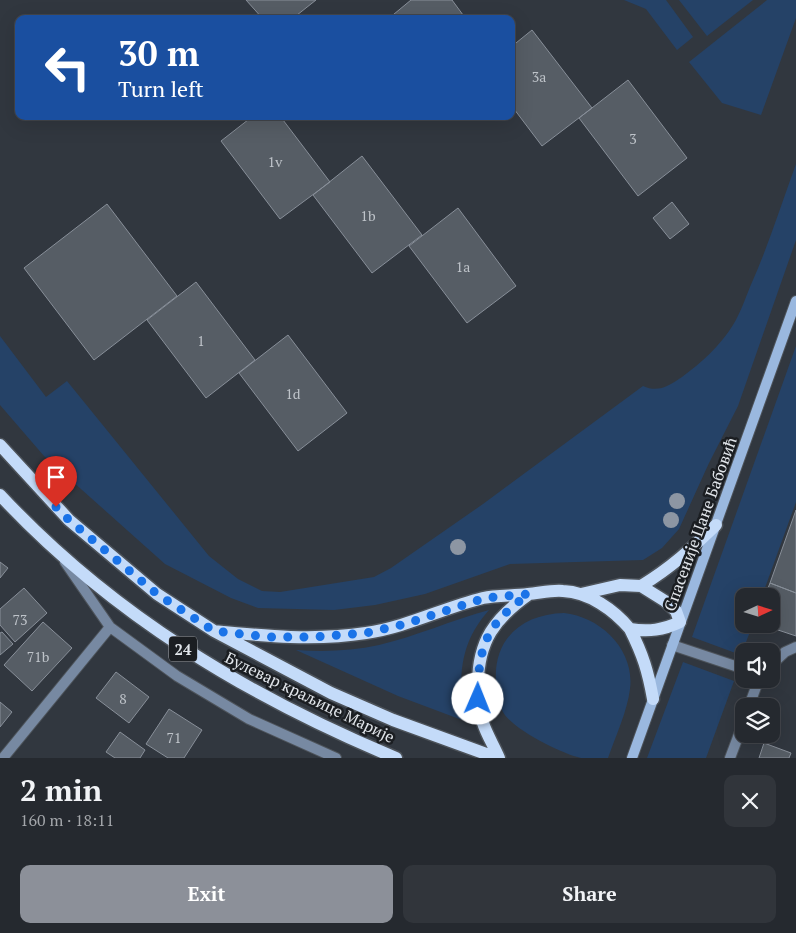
<!DOCTYPE html>
<html lang="en">
<head>
<meta charset="utf-8">
<style>
	body { margin:0; font-family:"PT Serif",serif; background:#31353b; color:#f1f3f6; height:100vh; display:flex; flex-direction:column; font-size:19px; white-space:nowrap }
	* { box-sizing:border-box; margin:0 }
	p { font-size:16px; color:#a3a6aa }
	.icon { flex:none; width:28px; height:28px; fill:none; stroke:currentColor; stroke-width:2; stroke-linecap:round; stroke-linejoin:round }
	.map { position:relative; height:758px; overflow:hidden }
	.side { display:flex; flex-direction:column; background:#25292f; flex:1 }
	.side>* { flex:none }
	.hud { position:absolute; left:15px; top:15px; width:500px; height:105px; border-radius:10px; box-shadow:0 5px 20px #0002,0 0 0 1px #42454b; background:#1a4fa0; color:#fff; overflow:hidden }
	.needle { width:32px; rotate:86deg }
	.fabs { position:absolute; left:735px; top:588px; display:grid; gap:10px }
	.fabs a { display:grid; place-items:center; width:45px; height:45px; border-radius:10px; background:#25292f; box-shadow:0 5px 20px #0002,0 0 0 1px #42454b; font-size:25px }
	.pin { position:absolute; display:grid; place-items:center; width:42px; height:42px; color:#fff; margin:-51px -21px; border-radius:50% 50% 50% 0; rotate:-45deg; box-shadow:0 0 5px #0007 }
	.pin .icon { rotate:45deg }
	.me { position:absolute; width:55px; margin:-28px; rotate:1deg; stroke-linejoin:round; filter:drop-shadow(0 0 4px #0008) }
	.turn { display:flex; align-items:center; gap:18px; height:105px; padding:0 20px; font-size:22px }
	.turn .icon { width:65px; height:65px; stroke-width:2.5 }
	.turn b { display:block; font-size:35px; line-height:42px }
	.round { display:grid; place-items:center; flex:none; width:52px; height:52px; border-radius:10px; background:#31353b }
	.overview { display:flex; align-items:center; justify-content:space-between; height:85px; padding:0 20px }
	h1 { font-size:30px; font-weight:600; line-height:38px }
	.cta { display:flex; gap:10px; margin-top:auto; padding:10px 20px }
	.cta a { flex:1; height:58px; border-radius:10px; background:#8c9099; color:#fff; font-size:20px; font-weight:600; line-height:58px; text-align:center }
	.cta a+a { background:#31353b; color:#f1f3f6 }
	.map>svg:first-child { display:block }
	.green { fill:#254267 }
	.building { fill:#565d65; stroke:#888f99 }
	.lines { fill:none; stroke-linecap:round; stroke-linejoin:round }
	.street-casing { stroke:#4d535a; stroke-width:12 }
	.secondary-casing { stroke:#4d535a; stroke-width:12 }
	.primary-casing { stroke:#4d535a; stroke-width:15 }
	.street { stroke:#7789a2; stroke-width:10 }
	.secondary { stroke:#9ab8df; stroke-width:10 }
	.primary { stroke:#c4dbf9; stroke-width:12 }
	.tree { fill:#8d96a3 }
	.route { stroke:#1a73e8; stroke-width:9; stroke-dasharray:0 16.2 }
	.labels { text-anchor:middle; dominant-baseline:central; stroke-width:5; stroke-linejoin:round; paint-order:stroke }
	.number-label { font-size:14px; fill:#bec3c9 }
	.shield { fill:#1b1e22; stroke:#a6a9ae; stroke-width:1 }
	.shield-label { font-size:15px; font-weight:bold; fill:#e1e5ea }
	.street-label { font-size:16px; fill:#e1e5ea; stroke:#1b1e22 }
</style>
</head>
<body>
<div class="map">
<svg width="796" height="758" viewBox="0 0 796 758">
	<rect width="100%" height="100%" fill="#31373f"/>
	<path class="green" d="M624,0h42l27,37 -16,13 -31,-41z
		M679,0h74l-46,36z
		M767,0h29v18l-35,97 -39,-12 -33,-41z
		M796,164v76l-58,166 -29,57 -30,66 -17,19 -19,12 -133,4 -85,30 -50,11 -41,5 -76,-2 -27,-10 -66,-34 -121,-108 -44,-51v-69l46,61 21,-16 142,175 29,23 24,12 18,1 94,-15 17,-9 92,-64 160,-118c15,7 26,0 39,-9 19,-14 38,-31 51,-52 7,-11 12,-26 17,-38 18,-40 31,-82 46,-123z
		M796,346v156l-34,94h-18v28h9l-12,31 -49,-18z
		M489,610c-31,35 -29,66 -27,110l-64,-24 -102,-46c28,2 56,1 83,-5 38,-9 73,-25 110,-35z
		M564,613c37,4 71,37 66,76 -3,23 -14,46 -22,69 -8,0 -19,0 -27,0 -19,-4 -69,-29 -78,-46 -5,-9 -6,-20 -7,-30 -3,-44 27,-68 68,-69z
		M683,662l51,19 -28,77h-59z"/>
	<path class="building" d="M246,0h70l-24,19h-29z
		M411,0h41l14,19h-78z
		M532,30l60,78 -50,38 -31,-41v-58z
		M628,80l59,78 -49,38 -59,-78z
		M253,116h27l50,66 -50,37 -59,-78z
		M362,156l60,79 -50,38 -59,-78z
		M672,202l17,22 -19,15 -17,-21z
		M107,204l70,92 -83,64 -70,-92z
		M458,208l58,78 -49,37 -58,-77z
		M196,282l59,78 -49,38 -59,-78z
		M288,335l59,78 -49,38 -59,-78z
		M796,510v83l-26,-10z
		M0,562l8,6 -8,10z
		M770,583l26,10v43l-36,-12h11v-28h-6z
		M24,588l23,25 -32,29 -15,-17v-16z
		M43,622l29,26 -40,43 -28,-26z
		M2,632l11,12 -13,11v-22z
		M116,672l33,25 -20,26 -33,-25z
		M0,702l12,10 -12,15z
		M169,709l33,21 -18,28h-16l-22,-14z
		M120,732l25,18 -5,8h-25l-9,-6z
		M764,743l27,10 -2,5h-30z"/>
	<g class="lines">
		<defs>
			<path id="street" d="M110,627l67,49 72,43 87,39
				M672,645l72,24
				M771,665l14,-13 11,-5
				M749,706l10,-27
				M3,758l107,-131 -45,-65
				M730,758l14,-37"/>
			<path id="secondary" d="M632,758l164,-457"/>
			<path id="primary" d="M0,445l69,75 88,74 57,37 117,62 62,27 104,38
				M0,495c111,119 247,201 396,263
				M641,586c31,-19 49,-36 75,-61
				M630,629c13,26 18,42 23,70
				M214,631c51,5 101,10 152,2 41,-6 77,-25 117,-35 14,-3 31,-2 45,-4 12,-1 23,-4 35,-3 26,1 51,19 67,38 19,3 33,1 50,-7l-4,-11 -11,-10 -24,-15 -21,-1 -39,9
				M499,758c-5,-12 -12,-23 -16,-35 -5,-12 -5,-26 -5,-39 0,-43 17,-66 51,-90"/>
		</defs>
		<use href="#street" class="street-casing"/>
		<use href="#secondary" class="secondary-casing"/>
		<use href="#primary" class="primary-casing"/>
		<use href="#street" class="street"/>
		<use href="#secondary" class="secondary"/>
		<use href="#primary" class="primary"/>
	</g>
	<g class="tree">
		<circle cx="677" cy="501" r="8"/>
		<circle cx="671" cy="520" r="8"/>
		<circle cx="458" cy="547" r="8"/>
	</g>
	<g class="lines">
		<path class="route" d="M56,507l13,13 88,74 57,37 54,6h46l52,-4 39,-9 80,-26 44,-4c-44,31 -51,53 -51,105"/>
	</g>
	<g class="labels">
		<g class="number-label">
			<text x="539" y="76">3a</text>
			<text x="633" y="138">3</text>
			<text x="275" y="161">1v</text>
			<text x="368" y="215">1b</text>
			<text x="463" y="266">1a</text>
			<text x="201" y="340">1</text>
			<text x="293" y="393">1d</text>
			<text x="20" y="619">73</text>
			<text x="38" y="656">71b</text>
			<text x="123" y="698">8</text>
			<text x="174" y="737">71</text>
		</g>
		<rect class="shield" x="169" y="636.5" width="28" height="25" rx="4"/>
		<g class="shield-label">
			<text x="183" y="649">24</text>
		</g>
		<g class="street-label">
			<text transform="translate(700 524) rotate(-70)">Спасеније Цане Бабовић</text>
			<text transform="translate(310 697) rotate(26)">Булевар краљице Марије</text>
		</g>
	</g>
</svg>
<div class="fabs">
<a><svg class="needle" viewBox="-14 -14 28 28"><path d="M0-13l5 13h-10z" fill="#e53935"/><path d="M0 13l5-13h-10z" fill="#a3a6aa"/></svg></a>
<a><svg class="icon" aria-label="sound" viewBox="0 0 24 24"><path d="M4 9h4l5-4v14l-5-4H4zM17 9q2 3 0 6"/></svg></a>
<a><svg class="icon" aria-label="layers" viewBox="0 0 24 24"><path d="M12 4l9 5-9 5-9-5zM3 14l9 5 9-5"/></svg></a>
</div>
<div class="pin" style="left:56px;top:507px;background:#d93025"><svg class="icon" aria-label="arrive" viewBox="0 0 24 24"><path d="M6 21V4h12l-3 4 3 4H6"/></svg></div>
<svg class="me" style="left:478px;top:699px" viewBox="-20 -20 40 40"><circle r="19" fill="#fff"/><path d="M0-13L10 11 0 6-10 11z" fill="#1a73e8"/></svg>
<div class="hud">
<div class="turn"><svg class="icon" aria-label="left" viewBox="0 0 24 24"><path d="M17 20v-9H6M10 6l-5 5 5 5"/></svg><div><b>30 m</b>Turn left</div></div>
</div>
</div>
<section class="side">
<div class="overview"><div><h1>2 min</h1><p>160 m · 18:11</p></div><a class="round"><svg class="icon" aria-label="close" viewBox="0 0 24 24"><path d="M6 6l12 12M18 6L6 18"/></svg></a></div>
<div class="cta"><a>Exit</a><a>Share</a></div>
</section>
</body>
</html>
